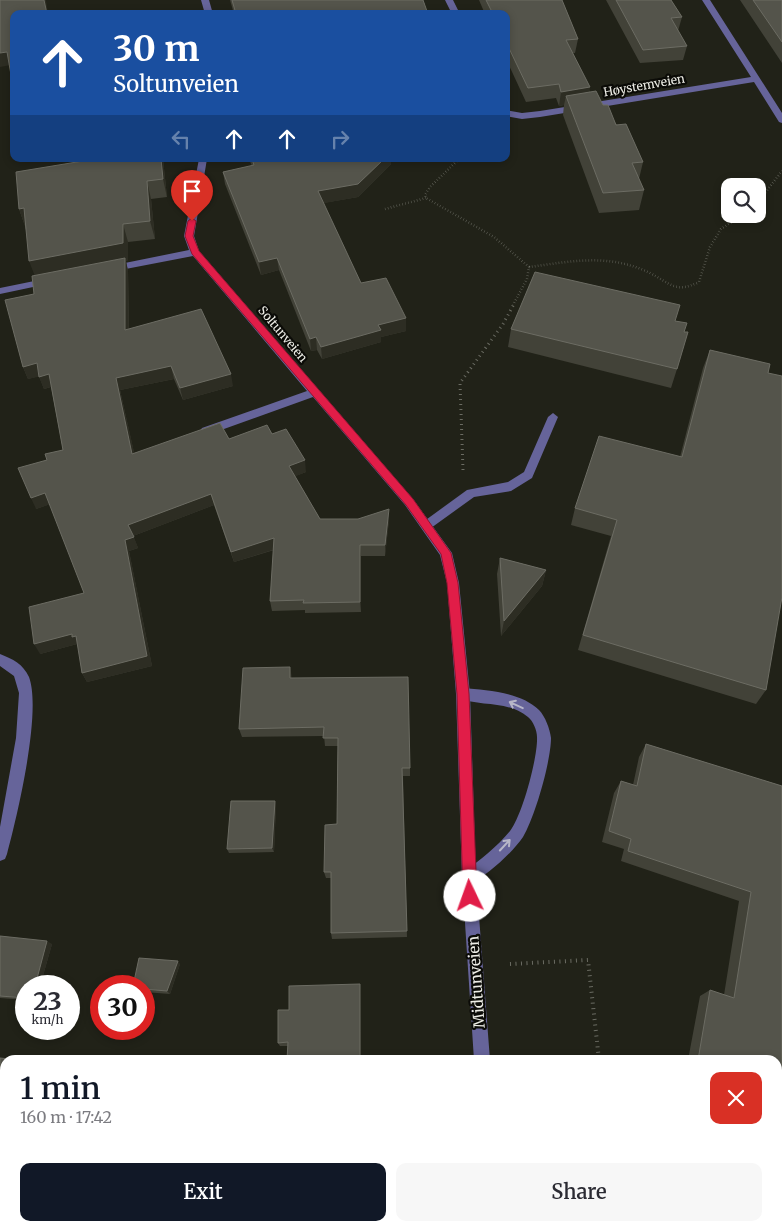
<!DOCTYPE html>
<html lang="en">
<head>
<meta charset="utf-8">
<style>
	body { margin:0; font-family:Merriweather,serif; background:#f7f7f7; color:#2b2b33; height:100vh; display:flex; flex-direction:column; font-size:19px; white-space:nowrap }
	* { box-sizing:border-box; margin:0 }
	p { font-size:16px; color:#7c7c81 }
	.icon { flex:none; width:28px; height:28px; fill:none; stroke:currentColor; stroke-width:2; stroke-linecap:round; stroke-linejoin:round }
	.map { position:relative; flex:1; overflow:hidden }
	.details { position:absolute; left:0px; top:1055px; width:782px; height:176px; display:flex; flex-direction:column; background:#fff; border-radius:15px 15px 0 0; box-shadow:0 2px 8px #0003 }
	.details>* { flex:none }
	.hud { position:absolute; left:10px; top:10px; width:500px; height:152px; border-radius:10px; box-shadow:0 2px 8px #0003; background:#1a4fa0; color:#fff; overflow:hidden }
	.tools { position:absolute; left:721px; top:178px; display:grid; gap:10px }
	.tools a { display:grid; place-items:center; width:45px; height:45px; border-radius:10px; background:#fff; box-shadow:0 2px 8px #0003; font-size:25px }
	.speed { position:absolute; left:15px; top:975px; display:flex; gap:10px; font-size:25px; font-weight:700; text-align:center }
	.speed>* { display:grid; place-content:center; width:65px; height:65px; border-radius:50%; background:#fff; box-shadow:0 2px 8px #0003; line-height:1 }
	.speed small { font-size:12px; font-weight:400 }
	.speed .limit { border:8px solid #d22; background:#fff; color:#111 }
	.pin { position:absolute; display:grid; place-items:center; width:42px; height:42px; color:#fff; margin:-51px -21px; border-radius:50% 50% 50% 0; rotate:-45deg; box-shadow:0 0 5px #0007 }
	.pin .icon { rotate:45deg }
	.me { position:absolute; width:55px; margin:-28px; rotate:357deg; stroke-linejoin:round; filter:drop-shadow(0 0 4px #0008) }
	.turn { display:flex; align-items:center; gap:18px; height:105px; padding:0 20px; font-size:22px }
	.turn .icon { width:65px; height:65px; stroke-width:2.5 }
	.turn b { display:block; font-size:35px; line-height:42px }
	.lanes { display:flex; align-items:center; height:48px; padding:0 20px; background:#0003; justify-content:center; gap:25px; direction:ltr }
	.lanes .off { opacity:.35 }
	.round { display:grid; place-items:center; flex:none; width:52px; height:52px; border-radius:10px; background:#f7f7f7 }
	.head { display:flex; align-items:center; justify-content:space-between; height:85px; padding:0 20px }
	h1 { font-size:30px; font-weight:600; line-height:38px; color:#111827 }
	.action { display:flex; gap:10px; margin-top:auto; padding:10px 20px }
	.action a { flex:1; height:58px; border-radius:10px; background:#111827; color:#fff; font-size:20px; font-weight:600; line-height:58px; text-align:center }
	.action a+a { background:#f7f7f7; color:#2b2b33 }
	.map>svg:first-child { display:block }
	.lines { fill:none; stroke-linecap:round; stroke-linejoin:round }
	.path-far2 { stroke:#6b6c63; stroke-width:2.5; stroke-dasharray:0.5 2.5; stroke-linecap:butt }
	.path-far1 { stroke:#6b6c63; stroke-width:3; stroke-dasharray:1 4; stroke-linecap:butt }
	.path { stroke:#6b6c63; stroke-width:4; stroke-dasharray:1 4.5; stroke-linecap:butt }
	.lane { fill:#66649a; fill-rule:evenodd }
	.street { fill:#66649a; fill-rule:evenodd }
	.wall { fill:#424238 }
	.shaded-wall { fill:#2d2d23 }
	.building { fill:#54544b; stroke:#6c6c63 }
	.oneway { stroke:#b7b6c8 }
	.route { fill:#e11d48; stroke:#92132f }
	.labels { text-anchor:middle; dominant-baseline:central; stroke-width:4.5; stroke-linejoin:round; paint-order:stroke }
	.far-street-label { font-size:12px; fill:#edede6; stroke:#0b0b07 }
	.street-label { font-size:15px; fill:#edede6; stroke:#0b0b07 }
</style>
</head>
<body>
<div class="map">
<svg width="782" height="1231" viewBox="0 0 782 1231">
	<rect width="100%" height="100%" fill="#212218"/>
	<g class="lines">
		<path class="path-far2" d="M459,159l-29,28 -5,8 1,3 68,39 35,30 -2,12 -14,26
			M758,202l24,-31
			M385,209l41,-11
			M529,267c31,-4 65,-11 96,-3 8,2 17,5 25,9 20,10 25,21 49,9l11,-35 11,-18 23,-15"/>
		<path class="path-far1" d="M463,470l-3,-87 43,-59 11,-20"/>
		<path class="path" d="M510,964l78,-4 11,100"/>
		<path class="lane" d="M553,413l5,4 -26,61 -21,13 -37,6 -43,31h-8l-2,-3 2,-3 44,-32 41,-8 16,-10 24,-55z
			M463,688c24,2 58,4 76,22 6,6 11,19 12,28 0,23 -16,79 -28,99 -10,15 -37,40 -54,47l-5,-2 -2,-5 2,-5c16,-12 33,-25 46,-41 12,-15 28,-74 27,-94 0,-7 -4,-16 -9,-20 -21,-17 -47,-10 -70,-19l-2,-4 2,-4z"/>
		<path class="street" d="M201,0h8l4,14h-8z
			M445,0h8l7,14h-8z
			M702,0h8l72,113v10l-3,-1 -25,-40 -214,35 -18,2 -16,-3v-6l16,3 18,-2 211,-34z
			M199,159h8l-13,77 5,15 214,248 39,54 7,30 11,111 6,183 14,183h-16l-12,-183 -6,-183 -9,-111 -7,-28 -35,-50 -92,-108 -103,37h-8l-2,-3 2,-3 105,-37 -114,-135 -83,16 -5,-3 5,-3 79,-16 -5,-14z
			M49,278l3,1v4l-52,11v-6z
			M0,654c13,5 23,10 29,23 13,35 -12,140 -22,177l-2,5 -5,2v-34l16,-89 3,-45 -5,-17 -14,-10z
			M485,1226h18v5h-18z"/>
	</g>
	<path class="wall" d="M230,0h193l5,14h-194z
		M479,0h83l16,39 -3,14h-2l17,39 13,13 40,57 -4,17 5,11 -5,20 -40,3 -36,-98 1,-10 -5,1 -3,-8 -30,4 -20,-43v-45h-21z
		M606,0h65l11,17 -4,14 9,15 -4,14 -43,3z
		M740,0h42v63z
		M89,159h74l4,38 -16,2 4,40 -27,3v18l-2,1 2,10 1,58 104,57 -50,14 -9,-21 -54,11 14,63 95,-14 43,-5 34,38 -11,4 25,43 69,1 -4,36h-24v56l-56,1v-3l-33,1 -2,-10 4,-51 -40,12 -20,-57 -81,31 5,12 -9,3 23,115 -65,16 -5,-9 -4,-27 -1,-2 -37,10 44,-61 -34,-89 -14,5 11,-49 16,-10 -12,-63 -7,2 -5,-13 -11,3 -5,-12 11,-73 1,-18 -10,-50 -6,-17 70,-49z
		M249,159h142v5l-33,33 -35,6 38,80 45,48 -25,6v5l-59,17 -5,-9 -6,1 -32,-81 -18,5 -36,-91 -2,-12 29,-6z
		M675,321l9,11 -7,37 -6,19 -163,-41 3,-18z
		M710,350l58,23 -2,317 -10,14 -178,-54 33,-114 -40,-11 4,-17 105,-51 23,-89z
		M500,558l46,12 -4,16 -41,50 -4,-62z
		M292,677v1l118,90v8h-7l4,161 -75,2 -1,-6v-55h-5l-2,-6 13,-48 1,-78h-13l-1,-10 -82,1 -3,-8z
		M646,744l136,42v414l-4,-2v-138h-90l12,-64 10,-6 14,5 15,-94 -118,-40 3,-12 -22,-7 12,-49 7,-12 12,4 6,-28z
		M276,805l-2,47 -45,1 -2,-4z
		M0,936l52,8 -12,42h-14v14l-26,-2z
		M180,964l-10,30 -26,-2v-6z
		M360,984v5l-72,57h-8l-2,-3 11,-33z
		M782,1217v14h-2z"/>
	<path class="shaded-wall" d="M44,0h2l2,14h-1z
		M7,52l4,13 -11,2v-14z
		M590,87l-2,14 -22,-5 -2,9 -5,1 2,-14z
		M161,159h2l4,38 -4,-18z
		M384,159h7v5l-33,33 -39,7 -1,-13z
		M147,181l4,18 4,40 -5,-18z
		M24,208l1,18 -6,-17z
		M123,224l5,18v18l-2,1 2,10 1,71 -93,-63 -7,-18z
		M277,258l2,12 -18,5 -2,-13z
		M406,318v13l-25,6v5l-59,17 -1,-12 57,-22z
		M316,337l1,13 -6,1 -1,-12z
		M37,363l5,13 -14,3 -5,-12z
		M171,366l3,13 -54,11 17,75 -5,-11 -16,-76z
		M49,374l5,12 -10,3 -5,-12z
		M231,374l2,12 -50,14 -3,-12z
		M305,460l1,12 -15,6 -2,-12z
		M45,493l6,11 -15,5 -5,-11z
		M211,494l3,11 -81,31 -5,-11z
		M389,509v11l-4,36v-11z
		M134,537l4,11 -9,3 23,115 -65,16 -5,-9 43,-133z
		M274,538l2,11 -42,13 -3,-10z
		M360,545l1,11v56l-1,-10z
		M546,570l-4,16 -41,50 3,-15z
		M72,634l4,2 2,10 -1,-2 -37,10 -6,-10z
		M290,667l2,10v10l-2,-9z
		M275,801l1,4 -2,47 -2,-4z
		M47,941l5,3 -12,42h-5z
		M178,961l2,3 -10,30 -3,-3z
		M360,984v5l1,71h-1z"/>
	<path class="building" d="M0,0h44l3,14h-33v78l-7,-40 -7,1z
		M232,0h191l5,14h-192z
		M486,0h76l16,39 -12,1 24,47 -29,5 -2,-8 -31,4 -22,-46v-28h-13z
		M616,0h55l11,17 -11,1 16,28 -44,4z
		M753,0h29v42z
		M596,91l7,14h5l8,20 10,-1 17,38 -11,1 12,27 -41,3 -37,-97z
		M89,159h72l2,20 -16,2 3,40 -27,3v19l-94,18 -5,-53 -5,1 -3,-37 73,-12z
		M252,159h132l-26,25 -40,7 43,92 25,-5 20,40 -28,7 3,5 -60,17 -5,-10 -6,2 -33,-81 -18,4 -36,-90 31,-7z
		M125,258v72l76,-21 30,65 -51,14 -9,-22 -55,12 16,76 88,-31 9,16 38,-14 5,9 14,-5 19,31 -16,6 31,53h38l31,-10 -4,36h-25v57l-57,1 1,-3 -34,1 4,-63 -43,14 -20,-58 -83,31 6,12 -9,3 22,116 -65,17 -6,-37 -4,1v-3l-38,10 -5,-37 55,-14 -39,-100 -14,5 -13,-30 29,-8 -2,-6 18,-4 -14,-76 -10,3 -2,-14 -14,4 -18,-67 29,-6 -2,-18z
		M535,272l145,33 -5,16 12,2 -3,9h4l-11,37 -166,-40z
		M710,350l60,14 -2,9 14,3v221l-16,93 -183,-55 34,-115 -42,-12 24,-72 83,21z
		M500,558l46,12 -42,51z
		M290,667v11l118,-1 2,91h-8l5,163 -76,2v-61h-7l1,-47 12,-1 1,-86h-15l1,-11 -85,2 4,-61z
		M646,744l136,42v384l-4,-2v-108h-80l12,-70 24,8 17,-106 -123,-41 3,-12 -22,-8 12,-50 16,5z
		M231,801h44l-3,47 -45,1z
		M0,936l47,5 -12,45h-9v12l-26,-2z
		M139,958l39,3 -11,30 -23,-2v-3h-11z
		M360,984v76h-73l1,-18 -10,1v-33h11v-24z
		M0,1058l20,2h-15v106l-5,-1z
		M782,1178v17l-2,-1z"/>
	<defs><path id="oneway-shaft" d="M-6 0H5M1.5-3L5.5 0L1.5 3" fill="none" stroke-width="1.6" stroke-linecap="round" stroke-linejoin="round" transform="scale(1.25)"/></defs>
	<g class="oneway">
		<use href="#oneway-shaft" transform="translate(516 705) rotate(-155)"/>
		<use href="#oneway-shaft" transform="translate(505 845) rotate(-47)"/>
	</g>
	<path class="route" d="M192,218l4,3 -3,15 6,15 214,248 38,54 7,30 11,111 8,202 -2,4 -5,2 -5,-2 -2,-4 -6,-202 -10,-111 -6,-29 -35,-49 -214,-251 -7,-18 3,-15z"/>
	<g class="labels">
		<g class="far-street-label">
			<text transform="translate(644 85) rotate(-10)">Høystemveien</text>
			<text transform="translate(283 334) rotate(50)">Soltunveien</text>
		</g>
		<g class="street-label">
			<text transform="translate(476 982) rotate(-94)">Midtunveien</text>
		</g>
	</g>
</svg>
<div class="tools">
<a><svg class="icon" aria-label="search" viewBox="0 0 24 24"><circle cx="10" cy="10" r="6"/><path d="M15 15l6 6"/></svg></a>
</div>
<div class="speed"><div>23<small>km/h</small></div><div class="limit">30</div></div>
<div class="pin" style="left:192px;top:221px;background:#d93025"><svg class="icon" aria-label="arrive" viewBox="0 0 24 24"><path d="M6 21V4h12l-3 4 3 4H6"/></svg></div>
<svg class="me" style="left:470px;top:896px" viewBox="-20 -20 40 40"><circle r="19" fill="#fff"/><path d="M0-13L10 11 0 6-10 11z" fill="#e11d48"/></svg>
<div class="hud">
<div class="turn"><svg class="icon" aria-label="ahead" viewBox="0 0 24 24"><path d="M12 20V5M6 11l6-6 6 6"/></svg><div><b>30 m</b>Soltunveien</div></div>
<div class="lanes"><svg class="icon off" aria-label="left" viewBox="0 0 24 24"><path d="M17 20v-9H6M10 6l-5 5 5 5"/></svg><svg class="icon" aria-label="ahead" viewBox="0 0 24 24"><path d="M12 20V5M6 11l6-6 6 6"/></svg><svg class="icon" aria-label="ahead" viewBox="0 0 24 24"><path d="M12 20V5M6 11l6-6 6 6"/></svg><svg class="icon off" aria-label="right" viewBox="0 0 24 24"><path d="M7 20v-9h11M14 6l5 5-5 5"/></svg></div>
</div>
<section class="details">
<div class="head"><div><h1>1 min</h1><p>160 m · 17:42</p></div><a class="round" style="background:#d93025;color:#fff"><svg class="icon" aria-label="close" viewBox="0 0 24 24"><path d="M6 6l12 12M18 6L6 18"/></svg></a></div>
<div class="action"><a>Exit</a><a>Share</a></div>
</section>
</div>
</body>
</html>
